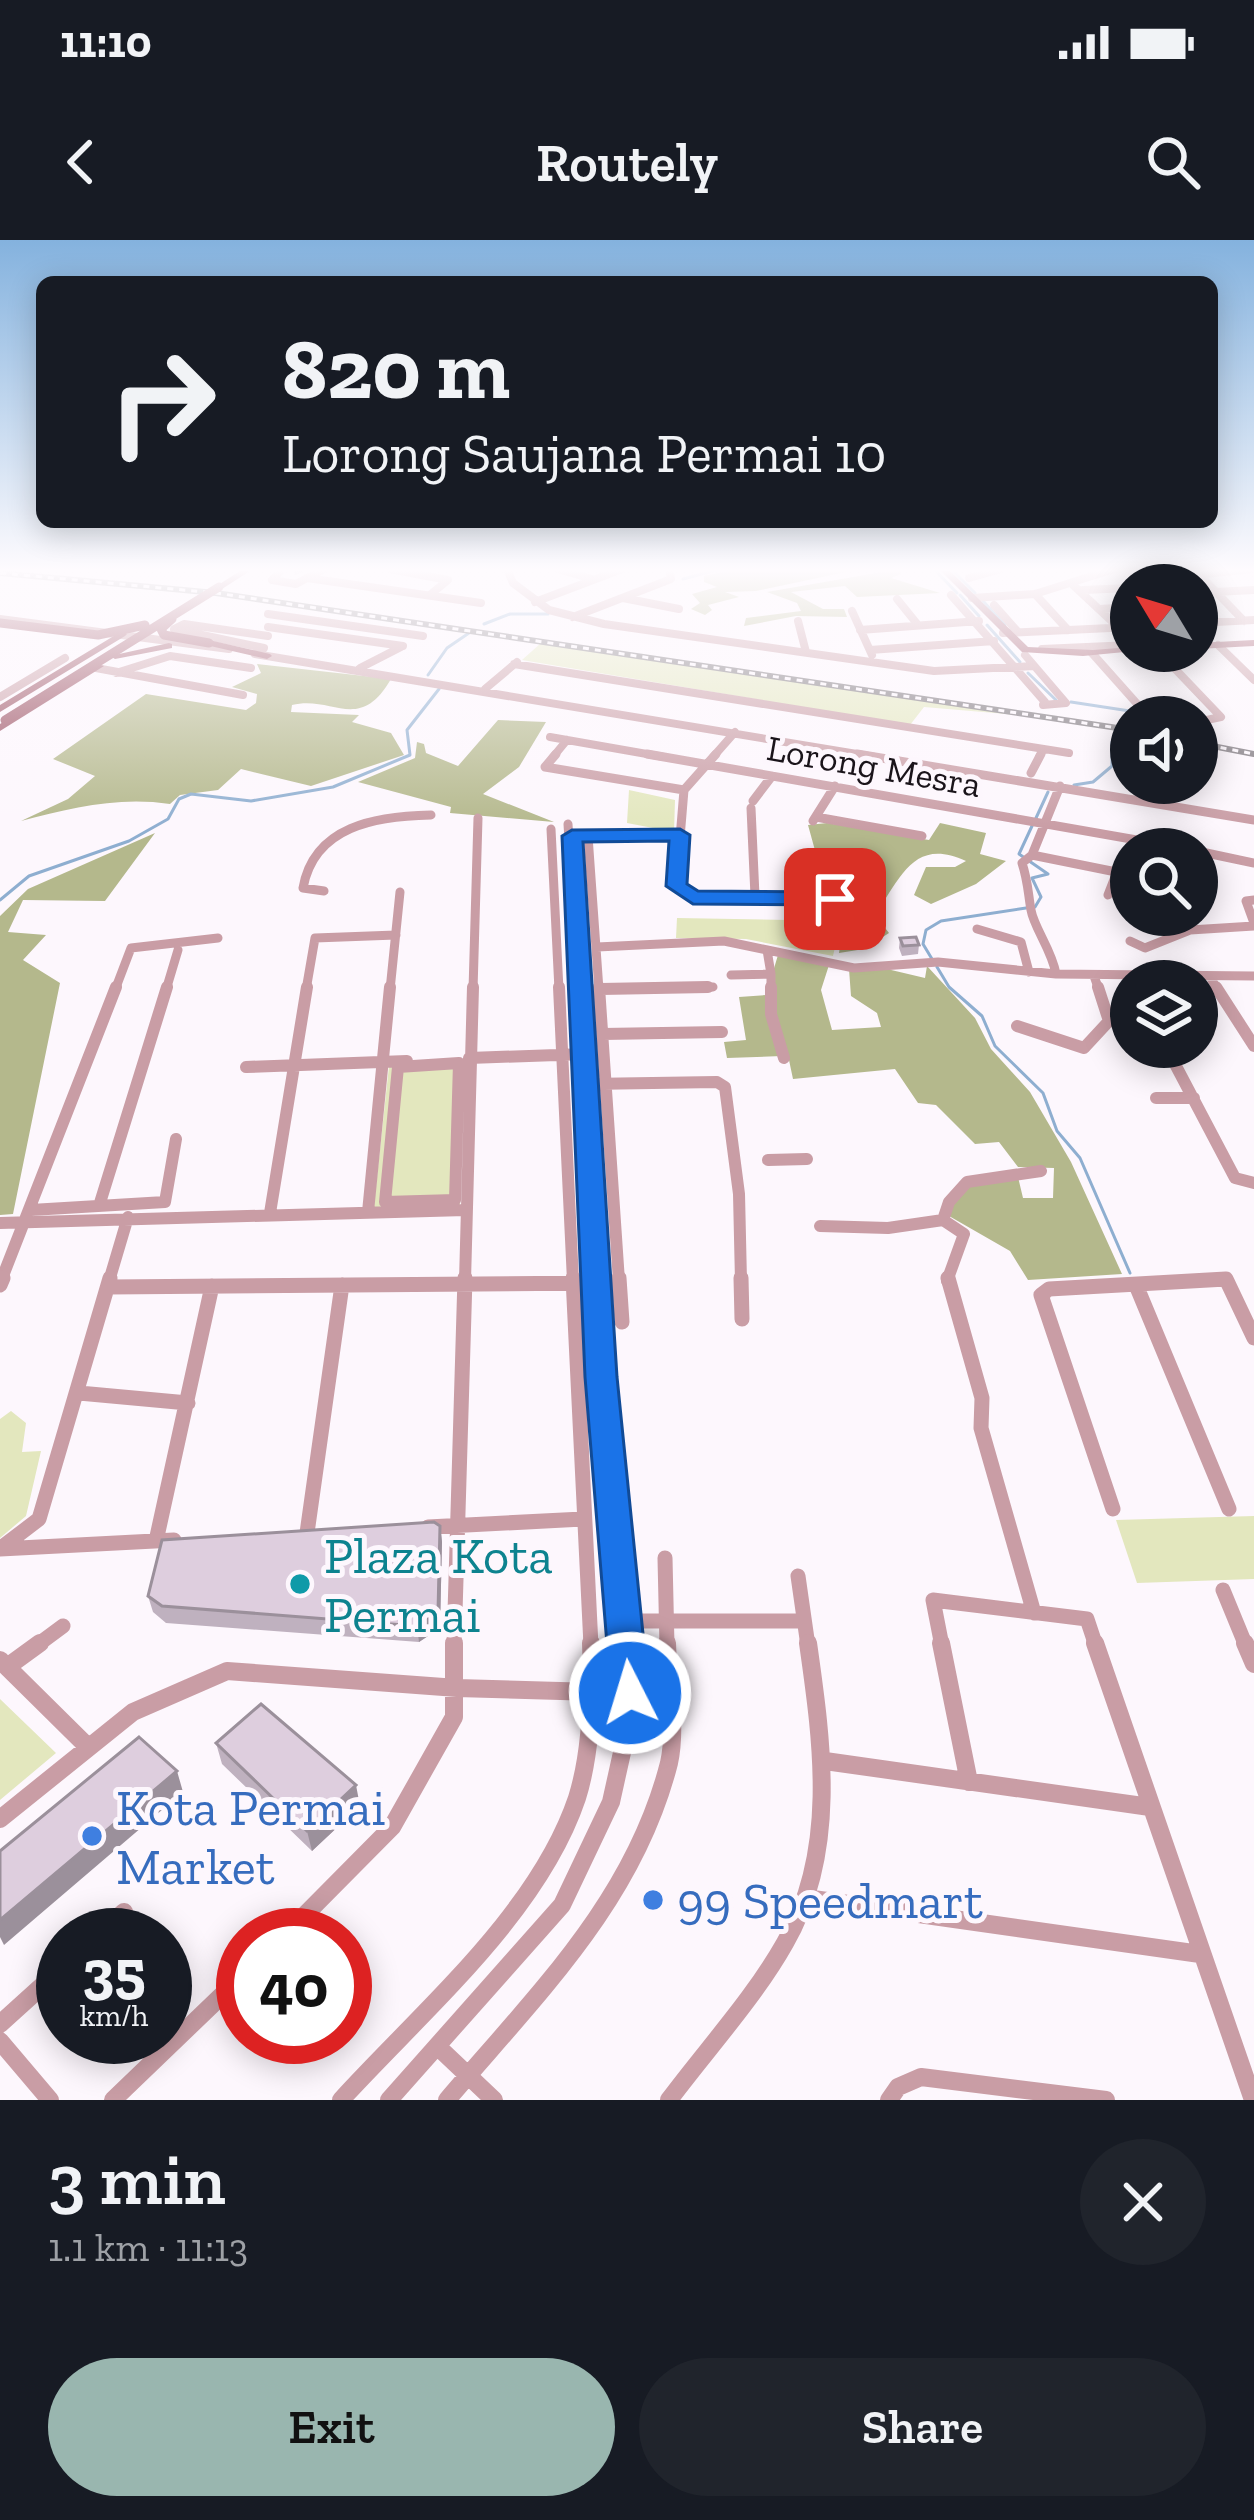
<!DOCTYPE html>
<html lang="en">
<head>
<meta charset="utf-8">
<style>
	body { margin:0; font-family:"Zilla Slab",serif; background:#20242c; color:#f1f3f6; height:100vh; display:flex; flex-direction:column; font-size:45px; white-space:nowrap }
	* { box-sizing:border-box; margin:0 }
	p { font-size:39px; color:#9ea1a6 }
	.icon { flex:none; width:66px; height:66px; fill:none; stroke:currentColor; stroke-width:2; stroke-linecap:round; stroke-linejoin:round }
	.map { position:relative; height:1860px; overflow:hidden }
	.panel { display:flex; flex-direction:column; background:#171b24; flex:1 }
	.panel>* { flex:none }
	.hud { position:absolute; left:36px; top:36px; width:1182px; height:252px; border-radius:18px; box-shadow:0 6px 30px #0003; background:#171b24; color:#f1f3f6; overflow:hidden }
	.needle { width:78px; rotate:308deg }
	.fabs { position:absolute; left:1110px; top:324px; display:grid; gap:24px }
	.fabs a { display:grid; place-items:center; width:108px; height:108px; border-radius:50%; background:#171b24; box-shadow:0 6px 30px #0003; font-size:60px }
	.speed { position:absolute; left:36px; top:1668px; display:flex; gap:24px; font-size:60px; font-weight:700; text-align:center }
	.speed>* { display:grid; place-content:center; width:156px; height:156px; border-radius:50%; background:#171b24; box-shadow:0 6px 30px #0003; line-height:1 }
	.speed small { font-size:30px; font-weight:400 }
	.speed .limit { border:18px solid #d22; background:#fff; color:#111 }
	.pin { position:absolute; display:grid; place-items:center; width:102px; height:102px; color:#fff; margin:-51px; border-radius:24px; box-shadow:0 6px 18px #0006 }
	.me { position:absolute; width:132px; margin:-66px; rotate:355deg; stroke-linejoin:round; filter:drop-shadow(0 0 9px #0008) }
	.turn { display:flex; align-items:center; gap:42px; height:252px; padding:0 48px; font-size:54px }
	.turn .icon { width:156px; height:156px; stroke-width:2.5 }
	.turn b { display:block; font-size:84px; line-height:102px }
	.round { display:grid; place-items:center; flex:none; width:126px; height:126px; border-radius:63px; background:#20242c }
	.head { display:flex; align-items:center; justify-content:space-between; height:204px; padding:0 48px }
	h1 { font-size:72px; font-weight:600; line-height:90px }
	.button { display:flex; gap:24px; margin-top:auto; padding:24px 48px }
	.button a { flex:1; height:138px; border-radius:72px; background:#99b6af; color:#111; font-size:48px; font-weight:600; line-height:138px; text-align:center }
	.button a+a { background:#20242c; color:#f1f3f6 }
	.status { display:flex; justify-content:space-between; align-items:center; height:84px; padding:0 60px; background:#171b24; direction:ltr }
	.status svg { height:33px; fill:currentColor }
	header { display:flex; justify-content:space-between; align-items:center; height:156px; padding:0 48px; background:#171b24; font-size:54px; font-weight:600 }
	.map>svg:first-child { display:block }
	.green { fill:#e3e7be }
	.forest { fill:#b4b88c }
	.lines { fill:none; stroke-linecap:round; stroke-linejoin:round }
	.stream { stroke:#8eaed0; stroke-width:3 }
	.minor-far4 { stroke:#c99da5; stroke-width:8 }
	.minor-far3 { stroke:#c99da5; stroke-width:9 }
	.minor-far2 { stroke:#c99da5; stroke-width:12 }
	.minor-far1 { stroke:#c99da5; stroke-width:15 }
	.minor { stroke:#c99da5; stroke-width:18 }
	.major { fill:#9a4e60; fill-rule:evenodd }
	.rail-casing { stroke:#797379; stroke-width:6 }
	.rail { stroke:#fdf7fd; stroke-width:3; stroke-dasharray:6; stroke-linecap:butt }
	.major-bridge { stroke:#9a4e60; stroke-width:9 }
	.wall { fill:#bfb1bf }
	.shaded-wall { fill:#9b909b }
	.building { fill:#decede; stroke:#9b909b; stroke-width:3 }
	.route { fill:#1a73e8; stroke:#114b97; stroke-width:3 }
	.culture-dot { fill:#0f9aa8; stroke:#fdf7fd; stroke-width:4.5 }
	.shop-dot { fill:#3f7fe0; stroke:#fdf7fd; stroke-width:4.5 }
	.labels { text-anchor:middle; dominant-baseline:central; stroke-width:10; stroke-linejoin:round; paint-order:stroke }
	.far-street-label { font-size:36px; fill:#1a141a; stroke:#fdf7fd }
	.near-culture-label { font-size:51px; fill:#0d838f; stroke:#fdf7fd; text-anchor:start }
	.near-shop-label { font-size:51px; fill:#366cbe; stroke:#fdf7fd; text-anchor:start }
</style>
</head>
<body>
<div class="status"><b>11:10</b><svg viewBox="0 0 49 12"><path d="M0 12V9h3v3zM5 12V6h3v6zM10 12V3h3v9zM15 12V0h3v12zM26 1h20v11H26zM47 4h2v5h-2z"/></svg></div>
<header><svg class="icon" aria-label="back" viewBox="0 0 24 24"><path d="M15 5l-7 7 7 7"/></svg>Routely<svg class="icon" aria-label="search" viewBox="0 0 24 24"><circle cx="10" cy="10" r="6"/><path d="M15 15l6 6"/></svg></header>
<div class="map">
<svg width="1254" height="1860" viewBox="0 0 1254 1860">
	<rect width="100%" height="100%" fill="#fdf7fd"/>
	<path class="green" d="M541,403l477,72 -94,-8 -14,18 -388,-65z
		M629,550l46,10 -1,32 -47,-9z
		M677,678l164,3 -8,35 -87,-17 -70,-1z
		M463,822l-3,148 -87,4 16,-148z
		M11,1171l15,12 -4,29 19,-1 -15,65 -26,22v-119z
		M1254,1276v63l-117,4 -21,-63z
		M0,1459l56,54 -56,47z"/>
	<path class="forest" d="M738,329h122l-104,22 -31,1 14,5 -31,8 4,5 -7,5 -14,-6 9,-6 -8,-9 25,-7 -13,-5v-6z
		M899,329l2,5 -10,4 49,15 -83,4 -12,-11 -54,6 32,17h21l3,8 -51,-1 -52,10 2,-8 55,-7 -4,-8 -30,-11z
		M257,424l134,15c-32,55 -58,16 -99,26l-1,7 68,3 -7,7 39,11 13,22 -93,31 -70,-17 -23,21 -38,5 -10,9c-51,-8 -100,4 -149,17l47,-22 27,-23 -42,-17 93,-65 100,16 10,-7 1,-9 -25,-7 29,-14z
		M498,480l48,2 -27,45 -36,27 71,28 -104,-9 1,-6 -93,-25 57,-24 2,-16 7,2 2,9 32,13z
		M827,583l102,17 11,-17 46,10 -6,21 26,7 -30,23 -45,20 -17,-9 12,-28h29l11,-6c-52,-24 -65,16 -91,54l14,18 -25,16 -25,4 8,-57 -38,-11 7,-31 -8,-29z
		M155,593l-50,68 -82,-1 -15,32 38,3 -23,25 37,23 -47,231 -13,1v-299l28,-27z
		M778,715l51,10 -8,25 11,40 49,-3 -4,-14 -26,-17 -2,-27h38l38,9 2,-12 48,52 16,31 39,43 41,70 51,112 -94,6 -18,-29 -61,-35c9,-39 33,-35 69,-39l5,21h30l1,-30 -36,-1 -19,-25 -24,2 -39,-39 -18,-2 -23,-34 -102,10 -4,-19 -7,-4 -55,2 -3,-16 22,-2 -7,-43 27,-2z"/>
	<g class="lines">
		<path class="stream" d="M934,329l23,24
			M951,329l24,24
			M683,339l37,-10
			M960,355l19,21
			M983,361l22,24
			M484,384l26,-10h38
			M987,385l33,37
			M1028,433l28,27
			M428,435l19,-27 22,-15
			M1071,462l85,13
			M1074,545l19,-3 19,-16v-24l19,-6
			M1036,578l12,-26
			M1032,586l-13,28 29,20 -16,4 9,19 -6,10
			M0,660l29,-24 100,-35 39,-22 11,-20 12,-5 60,7 82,-14 77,-32 -3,-25 32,-41
			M932,719l-9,-15 3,-14 15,-9 85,-13
			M937,727l12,20 33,29 13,30 48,47 14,38 23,27 50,115"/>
		<path class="minor-far4" d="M282,329l-10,11 24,4 28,-15
			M390,329l58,11 -17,14
			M507,329l6,14 36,27 55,14 330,47 100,-5
			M558,329l34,10
			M1128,329l29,16
			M1194,329l50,52
			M1196,335l56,-6
			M307,338l174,25
			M969,338l32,-9
			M1073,345l45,42
			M1083,350l48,-2
			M1215,352l39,-2
			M1035,354l33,36
			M951,355l94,107
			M623,358l56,11
			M972,358l63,-4 79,-25
			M897,359l21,26
			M535,362l87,-33
			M994,365l24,27
			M1100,369l31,-2
			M852,371l20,44
			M268,374l155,22
			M573,377l98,-38 -1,-5
			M0,379l229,30
			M798,381l8,31
			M1197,383l57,-3
			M268,387l135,19
			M860,390l119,-9
			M1003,393l128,-6
			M1218,405l36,35
			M264,408l-90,-19 10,-5 84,12
			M1042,409l89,-4
			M870,410l124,-9
			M1158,411l63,66 -24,5
			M1091,412l48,54 34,11
			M255,414l620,103
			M1025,415l41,48 -23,2
			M514,424l555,89
			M96,428l147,27
			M360,428l41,-21
			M116,433l54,-17 81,12
			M485,449l32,-27
			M0,457l65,-39
			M550,497l114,20
			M553,517l14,-17
			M713,517l22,-25
			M1039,517l4,-7"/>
		<path class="minor-far3" d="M556,514l-11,13 139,23
			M647,514l541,95
			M716,514l-32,36 -8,96 17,11 142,2
			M857,514l397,66
			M1031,533l10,-19
			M753,561l19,-25
			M751,568l4,88
			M816,577l106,19
			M813,581l22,-35
			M568,584l10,166
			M551,589l8,161
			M580,596l100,-1
			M588,596l11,154
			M1197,611l57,12
			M1032,615l99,20
			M324,651l-21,-3c11,-62 73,-72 128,-73
			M1108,655l9,-23
			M1254,660l-8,1 8,22
			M1149,686l39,4
			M977,689l44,13 8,30
			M1130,701l15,7 45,-18 64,-4
			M597,707l127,-6 130,27 84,-6 118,12 198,2
			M771,734v16
			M1056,734c-4,-24 -22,-46 -25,-64 -3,-17 -3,-29 -9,-47l10,-8 28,-69
			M731,735l40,-1 -4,-24
			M1094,736l5,14
			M1210,737l8,13
			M601,749l112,-2
			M115,750l16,-42 87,-10
			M166,750l12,-40
			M306,750l9,-52 81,-3
			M390,750l10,-98
			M473,750l5,-172"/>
		<path class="minor-far2" d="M559,747l14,294
			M578,747l17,294
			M599,747l20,294
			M771,747v27l13,44
			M1216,747l38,59
			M601,749l107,-2
			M1017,786l67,22 25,-27 -11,-34
			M603,794l119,-2
			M1166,807l69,131 19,5
			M469,818l116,-4
			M459,823l-4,137 -70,2 13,-135z
			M246,827l161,-6
			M588,844l129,-2 8,5 14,107 2,87
			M1156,858h38
			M768,920l39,-1
			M99,966l68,-219
			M31,970l134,-8 11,-63
			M368,972l22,-225
			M270,973l37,-226
			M943,980l6,-18 18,-20 74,-11
			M0,983l465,-13
			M820,986l68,2 55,-8 21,14 -17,47
			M1,1041l115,-294
			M109,1041l19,-64
			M465,1041l8,-294
			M1182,1041h45"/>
		<path class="minor-far1" d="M573,1038l18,368
			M595,1038l30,368
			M619,1038l3,44
			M741,1038l1,41
			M948,1038l34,120 -1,30 53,185
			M0,1045l3,-7
			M1136,1045l93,224
			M109,1047l488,-4
			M79,1153l109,10
			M1113,1269l-72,-214 8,-6 177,-10 28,59
			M428,1287l155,-8
			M307,1293l35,-248
			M156,1301l56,-255
			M1,1308l38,-29 71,-241
			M0,1309l174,-9
			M665,1318l2,88
			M798,1336l10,70
			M1223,1350l23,56
			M624,1381h180
			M36,1406l27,-20
			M454,1406l11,-368
			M942,1406l-9,-46 154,19 9,27"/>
		<path class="minor" d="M941,1403l28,139
			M1095,1403l158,457
			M1245,1403l9,21
			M0,1420l87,86
			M7,1427l33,-24
			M825,1521l325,46
			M0,1579l133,-107 94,-41 230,17 173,5
			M806,1658l394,56
			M98,1695l26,-23
			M285,1695l107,-108 62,-110v-74
			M0,1784l63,-57
			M0,1801l50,59
			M437,1806l57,54
			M113,1860l130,-125
			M341,1860c81,-89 197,-186 236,-302 15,-48 16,-106 14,-155
			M389,1860l173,-195 49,-103 20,-90 -6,-69
			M447,1860c89,-105 187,-199 222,-337 8,-35 -1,-84 -2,-120
			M669,1860c38,-51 85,-102 116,-157 53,-92 37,-201 23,-300
			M889,1860l9,-13 23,-10 185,23"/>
		<path class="major" d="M243,329h10l-31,20 -7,-2z
			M939,329h9l80,78 65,3 38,-3v4h4l-52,5 -61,-4z
			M122,391l5,3 -2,2 -125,76v-7z
			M209,400l61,14 2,2 -5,3 -61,-14v-4z
			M1254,400v6l-57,3v-6z
			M169,403l3,1v4l-57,11 -5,-3z
			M96,424l8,2 -104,65v-7z"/>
		<defs>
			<path id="rail" d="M0,333l216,20 915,137
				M1197,503l57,11"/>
		</defs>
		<use href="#rail" class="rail-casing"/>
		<use href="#rail" class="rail"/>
		<path class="major-bridge" d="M172,379l-11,10 3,6 45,8
			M0,383l98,12 47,-10
			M5,480l214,-133"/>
	</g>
	<path class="wall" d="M900,698l19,7 -1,9 -16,2 -3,-8z
		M440,1286l2,16 -2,86 -21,14 -253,-19 -13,-11 -5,-16z
		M216,1503l144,63 -48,45 -90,-87z"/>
	<path class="shaded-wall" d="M294,329h15l-14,6z
		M440,1286l2,16 -2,86 -21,14 -2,-16z
		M177,1531l6,21 -179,153 -4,-8v-17z
		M356,1545l4,21 -48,45 -5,-20z"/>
	<path class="building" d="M916,697l3,8 -16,1 -3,-8z
		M434,1282l6,4 -2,86 -21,14 -255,-20 -14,-10 14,-56z
		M261,1464l95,81 -49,46 -91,-88z
		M139,1497l38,34 -177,149v-69z"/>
	<linearGradient id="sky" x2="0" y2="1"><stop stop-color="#84b2de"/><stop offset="0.56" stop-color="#fefbfe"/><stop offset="1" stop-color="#fefbfe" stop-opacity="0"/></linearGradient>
	<rect width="1254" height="590" fill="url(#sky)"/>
	<path class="route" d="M680,589l10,6 -3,49 11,7 137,1 10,7 -10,6 -142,-1 -27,-18 3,-45 -86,1 34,535 32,316 -5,12 -14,4 -13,-4 -6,-12 -26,-316 -23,-541 10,-6z"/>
	<circle class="culture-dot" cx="300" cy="1344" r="12"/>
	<g class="shop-dot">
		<circle cx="92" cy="1596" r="12"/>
		<circle cx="653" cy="1660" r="12"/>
	</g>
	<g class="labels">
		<g class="far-street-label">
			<text transform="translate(874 526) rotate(10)">Lorong Mesra</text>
		</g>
		<g class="near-culture-label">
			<text x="324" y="1315">Plaza Kota<tspan x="324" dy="59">Permai</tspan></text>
		</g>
		<g class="near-shop-label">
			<text x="116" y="1567">Kota Permai<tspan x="116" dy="59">Market</tspan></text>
			<text x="677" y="1660">99 Speedmart</text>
		</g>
	</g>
</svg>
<div class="fabs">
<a><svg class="needle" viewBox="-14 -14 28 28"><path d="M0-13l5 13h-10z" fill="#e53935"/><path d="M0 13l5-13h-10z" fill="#9ea1a6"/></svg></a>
<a><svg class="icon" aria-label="sound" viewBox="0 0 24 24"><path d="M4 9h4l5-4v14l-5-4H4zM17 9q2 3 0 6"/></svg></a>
<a><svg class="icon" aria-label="search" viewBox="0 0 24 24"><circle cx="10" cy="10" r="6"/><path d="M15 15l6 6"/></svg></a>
<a><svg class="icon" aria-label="layers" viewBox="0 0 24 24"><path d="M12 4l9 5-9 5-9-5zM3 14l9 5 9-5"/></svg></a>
</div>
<div class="speed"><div>35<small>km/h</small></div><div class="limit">40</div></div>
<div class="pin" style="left:835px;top:659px;background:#d93025"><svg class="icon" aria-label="arrive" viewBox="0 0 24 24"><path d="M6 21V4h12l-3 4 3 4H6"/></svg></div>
<svg class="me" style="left:630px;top:1453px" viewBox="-20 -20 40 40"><circle r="17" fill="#1a73e8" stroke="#fff" stroke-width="3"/><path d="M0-11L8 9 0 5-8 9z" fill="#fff"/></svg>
<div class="hud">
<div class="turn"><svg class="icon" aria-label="right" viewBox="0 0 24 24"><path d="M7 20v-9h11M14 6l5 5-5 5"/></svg><div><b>820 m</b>Lorong Saujana Permai 10</div></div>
</div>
</div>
<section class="panel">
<div class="head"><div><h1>3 min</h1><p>1.1 km · 11:13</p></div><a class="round"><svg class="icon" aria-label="close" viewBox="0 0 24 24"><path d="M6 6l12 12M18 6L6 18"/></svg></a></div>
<div class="button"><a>Exit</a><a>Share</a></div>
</section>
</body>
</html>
